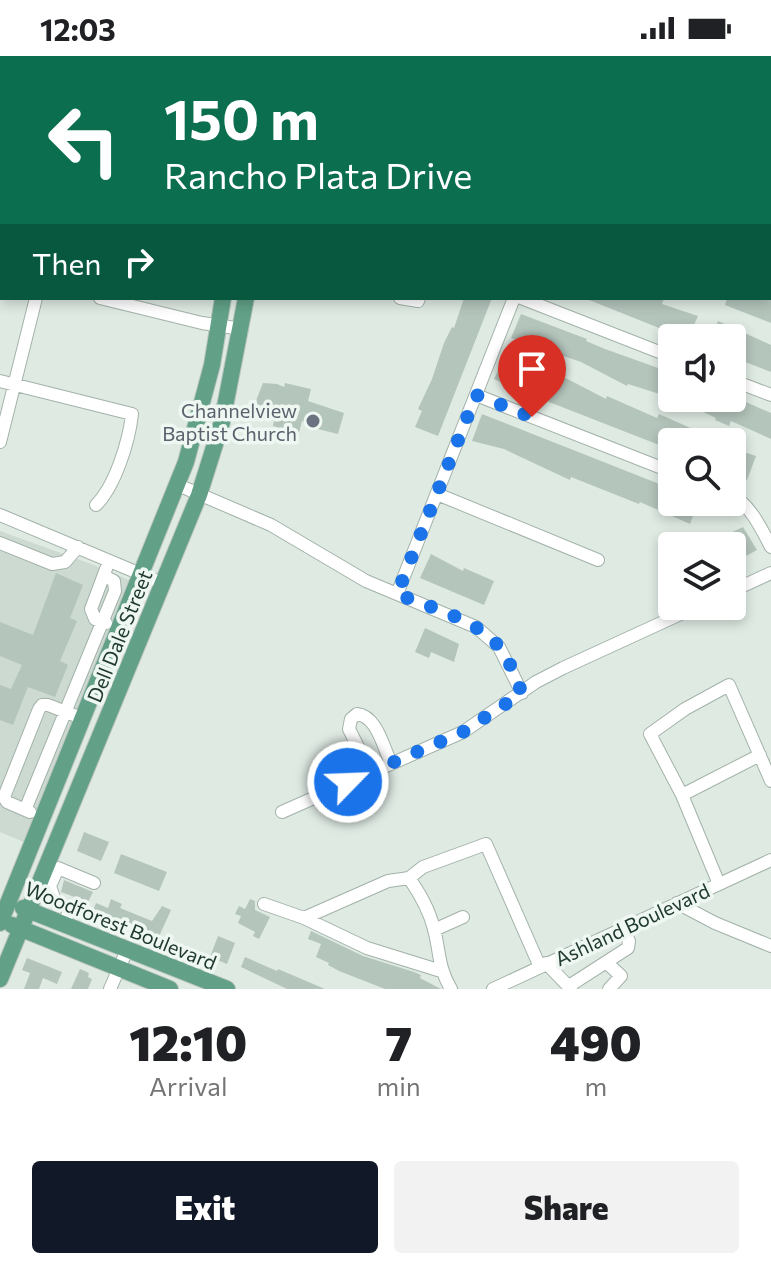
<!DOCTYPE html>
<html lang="en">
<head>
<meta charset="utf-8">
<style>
	body { margin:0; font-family:Commissioner,sans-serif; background:#f2f2f2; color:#202124; height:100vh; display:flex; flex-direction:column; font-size:30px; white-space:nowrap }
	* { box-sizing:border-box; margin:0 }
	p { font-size:26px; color:#757577 }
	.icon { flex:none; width:44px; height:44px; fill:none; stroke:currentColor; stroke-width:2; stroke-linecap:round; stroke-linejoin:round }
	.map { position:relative; height:933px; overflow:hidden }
	.panel { display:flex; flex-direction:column; background:#fff; flex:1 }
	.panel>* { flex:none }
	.banner { position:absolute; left:0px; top:0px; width:772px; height:244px; box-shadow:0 4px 12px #0003; background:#0b6e4f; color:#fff; overflow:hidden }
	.tools { position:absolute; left:658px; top:268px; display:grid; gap:16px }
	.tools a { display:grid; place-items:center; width:88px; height:88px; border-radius:8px; background:#fff; box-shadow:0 4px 12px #0003; font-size:40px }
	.pin { position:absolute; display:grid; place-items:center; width:68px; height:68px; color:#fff; margin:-82px -34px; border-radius:50% 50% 50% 0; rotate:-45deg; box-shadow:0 0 8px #0007 }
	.pin .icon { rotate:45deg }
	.me { position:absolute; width:88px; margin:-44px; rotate:66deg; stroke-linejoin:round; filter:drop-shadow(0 0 6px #0008) }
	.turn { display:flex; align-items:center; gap:28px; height:168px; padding:0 32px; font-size:36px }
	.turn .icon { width:104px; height:104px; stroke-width:2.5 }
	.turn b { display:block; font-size:56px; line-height:68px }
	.then { display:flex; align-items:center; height:76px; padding:0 32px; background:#0003; gap:16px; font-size:30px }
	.eta { display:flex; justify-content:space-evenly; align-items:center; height:136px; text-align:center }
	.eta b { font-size:48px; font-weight:800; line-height:56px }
	.primary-button { display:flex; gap:16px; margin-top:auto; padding:16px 32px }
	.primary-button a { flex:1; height:92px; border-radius:8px; background:#111827; color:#fff; font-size:32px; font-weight:800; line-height:92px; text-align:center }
	.primary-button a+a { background:#f2f2f2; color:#202124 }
	.status { display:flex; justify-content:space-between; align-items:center; height:56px; padding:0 40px; background:#fff; direction:ltr }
	.status svg { height:22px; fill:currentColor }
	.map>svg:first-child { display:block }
	.built { fill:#cddad2 }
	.building { fill:#b4c5bc }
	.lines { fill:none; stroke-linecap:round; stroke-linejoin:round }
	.minor-casing { stroke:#a2b2a9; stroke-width:14 }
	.major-casing { stroke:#bcc4c1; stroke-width:18 }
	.minor { stroke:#fff; stroke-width:12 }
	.major { stroke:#62a188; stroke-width:16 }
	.route { stroke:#1a73e8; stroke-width:14; stroke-dasharray:0 25.2 }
	.worship-dot { fill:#6b7280; stroke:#eff7f2; stroke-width:3 }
	.labels { text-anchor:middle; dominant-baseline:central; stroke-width:7; stroke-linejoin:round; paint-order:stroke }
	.worship-label { font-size:20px; fill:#5b616d; stroke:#eff7f2; text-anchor:end }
	.street-label { font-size:20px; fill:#203a2f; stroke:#eff7f2 }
</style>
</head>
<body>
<div class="status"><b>12:03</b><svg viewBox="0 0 49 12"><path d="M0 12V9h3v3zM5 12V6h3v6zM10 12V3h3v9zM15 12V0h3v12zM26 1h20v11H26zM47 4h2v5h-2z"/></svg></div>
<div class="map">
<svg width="771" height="933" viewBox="0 0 771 933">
	<rect width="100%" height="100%" fill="#dfeae3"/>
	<path class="built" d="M0,0h217l-215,2v197z
		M0,475l94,34 35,15 2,4 -107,258 -24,-10z"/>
	<path class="building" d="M464,242h28l-54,138 -23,-9 7,-16 -4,-2 14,-30 12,-36 8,-16 2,1z
		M584,242h80l-2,6 36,12 -10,22h-4z
		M727,242h44v25l-46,-18z
		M521,258l66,25 -1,2 19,8 67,24v25l-44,-14 -1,2 -46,-24 -70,-24z
		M718,265l53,24v27l-39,-15v-19h-20z
		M505,300l33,15 2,-4 14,5 52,27 1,-3 50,22 2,-4 63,28h-50v8l-146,-57 -32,-14z
		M263,327l14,1 7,3 1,-4 26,6 -3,12 36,12 -6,21 -24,-6v-3l-12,-4 -3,12 -26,-7 1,-5h-9l-11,-6 3,-17z
		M732,340l39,17v26l-40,-18 -2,5 -14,-6 1,-2 -17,-8 -28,-12z
		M482,358l190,75v13h26l-8,22 -50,-22 -1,2 -68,-27 -1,3 -13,-6 -53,-25 -32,-8z
		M732,392l24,8 -9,24 -15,-6z
		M743,471l14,23 -13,7 -12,5v-16h-29z
		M431,498l32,17 1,-3 30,13 -10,24 -64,-27z
		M56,517l27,12 -13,33 7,3 -17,40 8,4 -13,32 -27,-10 -15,38 -13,-5v-35l11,4 11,-24 -22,-9v-34l33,13z
		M425,572l34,16 -5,18 -23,-10 -2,6 -14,-6z
		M84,776l25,10 -8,19 -24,-10z
		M121,798l46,18 -8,19 -45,-18z
		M64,824l29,12 -5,10 -27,-10z
		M111,843l11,5 -2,4 32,13 10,-15 9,4 -14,31 -65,-28 4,-10 12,5z
		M250,843l5,2v9l15,7 -11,22 -6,-3 2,-4 -17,-9 3,-7 -6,-2 4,-8 6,3z
		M311,875l52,25 51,16 7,3 -1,3 21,11h-56l-46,-18 -11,-6 1,-2 -13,-6 5,-13 -13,-5z
		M218,880l17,7 -8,21 -17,-7z
		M245,901l32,14 1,-2 47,20h-38l-46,-22z
		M27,902l35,14 -5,12 -14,-6 -4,11h-15l6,-16 -8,-3z
		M80,913l9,4 -1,4 4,2 -4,10h-17z"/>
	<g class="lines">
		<defs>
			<path id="minor" d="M69,0l2,2
				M161,0v2
				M138,2h13
				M408,2l1,-2
				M609,2v-2
				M770,105h1
				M0,217l2,1
				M770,221l1,1
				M100,242l102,25 40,6
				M400,242l18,3 1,-3
				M521,242l151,59
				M732,324l39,15
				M0,325l132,33c-3,28 -17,72 -36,91
				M476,339l196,77
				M0,386l36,-144
				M178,429l93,40 95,56 110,46 23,20 23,46
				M437,438l161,66
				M732,440c18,8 30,34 39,51
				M0,459l162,68
				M0,487l52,21 13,-2 13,-15
				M732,535l39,-18
				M397,538l117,-296
				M106,567l-11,-4 -4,-10 15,-40
				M371,717l-22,-44 2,-10 6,-5c20,2 26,33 34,49
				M682,739l78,-40
				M25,754l90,-219 -1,-10 -10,-5
				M30,756l-23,-10 -3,-5 35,-88 3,-4h6l36,14
				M282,756l181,-80 73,-50 27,-14 135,-62
				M409,822c11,16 20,31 25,51 6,23 4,38 17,60
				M42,825l8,5 5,15 15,7 -6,16
				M719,828l-37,-89 -32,-61 35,-25 44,-24 42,96
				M50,830l8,-18 36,15
				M677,847l38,20 56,23
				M264,848l40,14 84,-37 21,-3 14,-11 63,-23 54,123
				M304,862l63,30 74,23
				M434,874l29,-13
				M546,907l25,26
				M607,907l14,13 -12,13
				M569,930l59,-38 1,-7 -6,-13
				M110,933l17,-39
				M493,933l278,-129"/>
			<path id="major" d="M230,2v-2
				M252,2v-2
				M23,852l204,81
				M0,867l186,-461 26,-97 11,-67
				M12,869l158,64
				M0,923l199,-484 23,-73 24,-124"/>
		</defs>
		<use href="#minor" class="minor-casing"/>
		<use href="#major" class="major-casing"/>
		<use href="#minor" class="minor"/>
		<use href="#major" class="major"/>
	</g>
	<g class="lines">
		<path class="route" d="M348,726l115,-50 59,-39c-7,-16 -12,-33 -23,-46 -21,-27 -70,-40 -102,-53l79,-199 56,22"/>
	</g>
	<circle class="worship-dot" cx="313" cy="365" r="8"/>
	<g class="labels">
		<g class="worship-label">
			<text x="297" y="354">Channelview<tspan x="297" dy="23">Baptist Church</tspan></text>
		</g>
		<g class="street-label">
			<text transform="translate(119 580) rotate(-68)">Dell Dale Street</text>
			<text transform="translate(632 868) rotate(-25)">Ashland Boulevard</text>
			<text transform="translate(121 869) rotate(22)">Woodforest Boulevard</text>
		</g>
	</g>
</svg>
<div class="tools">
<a><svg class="icon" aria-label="sound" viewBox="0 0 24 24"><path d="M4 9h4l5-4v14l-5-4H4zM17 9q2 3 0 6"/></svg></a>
<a><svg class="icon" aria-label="search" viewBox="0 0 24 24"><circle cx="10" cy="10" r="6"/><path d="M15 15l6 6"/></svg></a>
<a><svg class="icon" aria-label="layers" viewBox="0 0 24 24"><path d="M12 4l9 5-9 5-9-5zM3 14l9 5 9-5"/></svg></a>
</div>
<div class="pin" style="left:532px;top:361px;background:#d93025"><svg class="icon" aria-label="arrive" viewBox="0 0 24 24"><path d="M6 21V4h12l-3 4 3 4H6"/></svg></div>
<svg class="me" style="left:348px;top:726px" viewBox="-20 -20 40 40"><circle r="17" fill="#1a73e8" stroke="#fff" stroke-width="3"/><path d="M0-11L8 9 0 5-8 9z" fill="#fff"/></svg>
<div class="banner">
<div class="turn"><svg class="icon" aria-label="left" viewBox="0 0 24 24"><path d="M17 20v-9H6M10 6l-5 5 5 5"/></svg><div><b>150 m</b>Rancho Plata Drive</div></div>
<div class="then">Then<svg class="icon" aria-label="right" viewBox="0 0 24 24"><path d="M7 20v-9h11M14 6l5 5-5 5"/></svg></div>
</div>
</div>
<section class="panel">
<div class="eta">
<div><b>12:10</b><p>Arrival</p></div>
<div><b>7</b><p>min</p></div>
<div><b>490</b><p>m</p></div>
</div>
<div class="primary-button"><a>Exit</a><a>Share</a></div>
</section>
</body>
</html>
